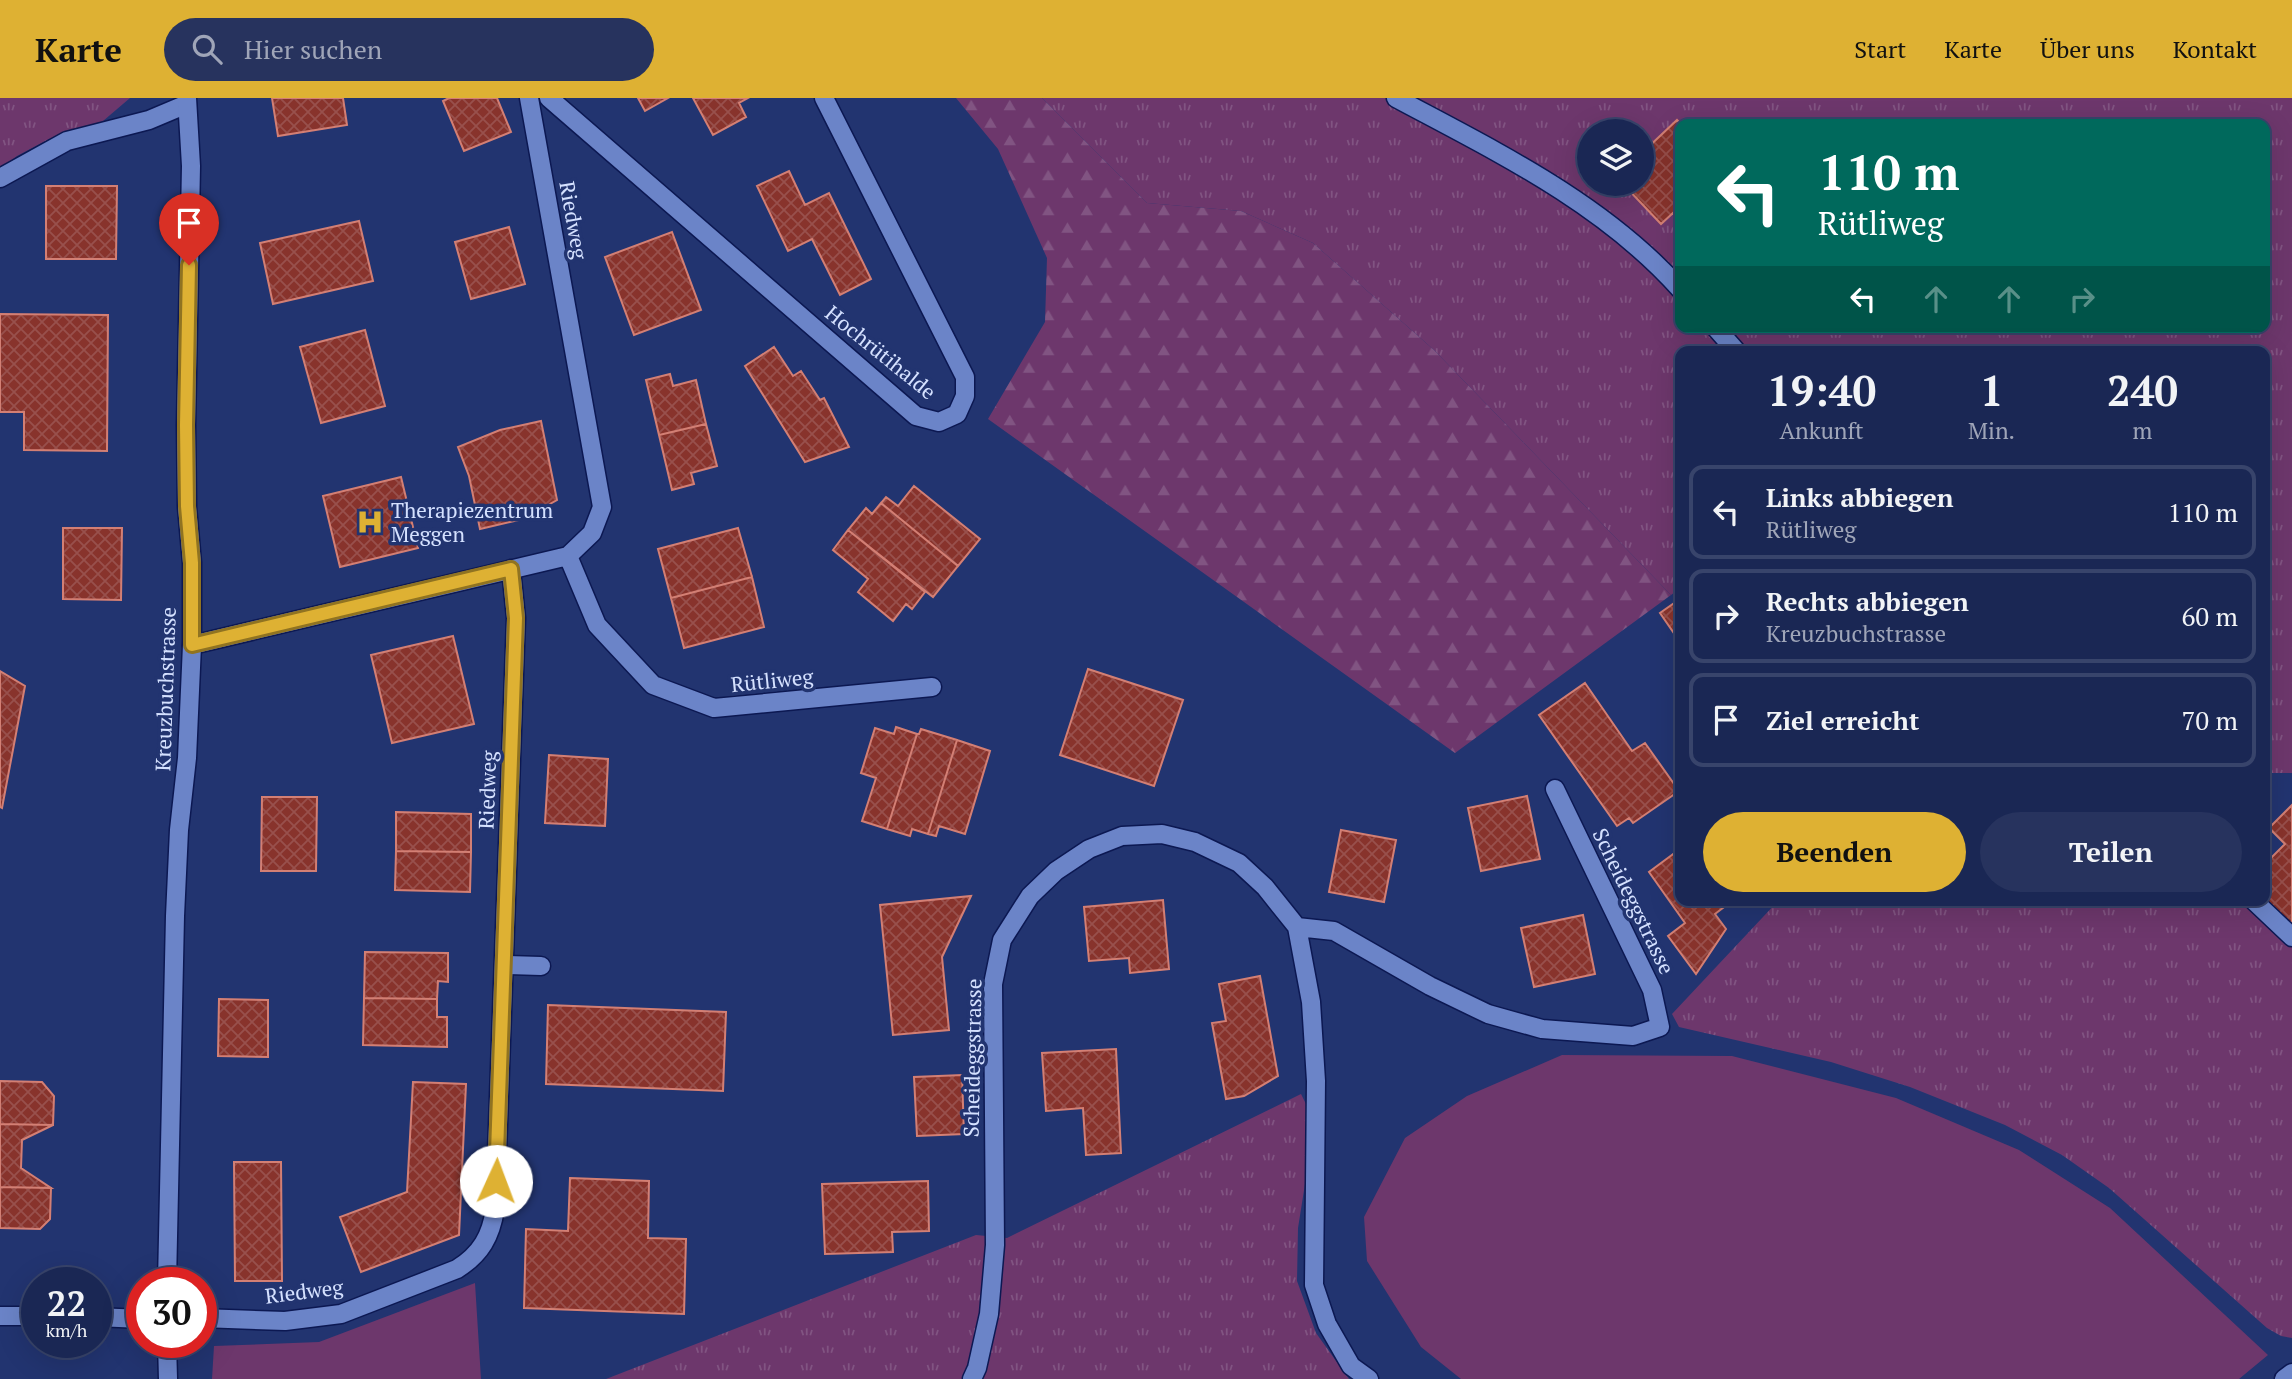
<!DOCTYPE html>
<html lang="de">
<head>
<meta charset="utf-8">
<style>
	body { margin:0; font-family:"PT Serif",serif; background:#27335e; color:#f1f3f6; height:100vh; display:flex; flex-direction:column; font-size:26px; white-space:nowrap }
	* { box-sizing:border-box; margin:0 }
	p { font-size:23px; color:#9fa5b8 }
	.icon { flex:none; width:38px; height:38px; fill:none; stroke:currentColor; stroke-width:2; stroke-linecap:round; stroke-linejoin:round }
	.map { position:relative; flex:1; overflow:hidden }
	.sheet { position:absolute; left:1675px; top:248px; width:595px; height:560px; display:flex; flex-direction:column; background:#1a2754; border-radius:14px; box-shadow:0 7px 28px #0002,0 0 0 2px #38446b }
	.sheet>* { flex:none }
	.guide { position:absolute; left:1675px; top:21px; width:595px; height:214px; border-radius:14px; box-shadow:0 7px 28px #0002,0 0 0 2px #38446b; background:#00695c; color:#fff; overflow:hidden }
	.fabs { position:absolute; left:1577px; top:21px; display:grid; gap:14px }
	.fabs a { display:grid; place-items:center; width:77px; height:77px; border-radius:50%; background:#1a2754; box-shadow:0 7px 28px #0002,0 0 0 2px #38446b; font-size:35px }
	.speed { position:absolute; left:21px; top:1169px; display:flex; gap:14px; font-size:35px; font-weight:700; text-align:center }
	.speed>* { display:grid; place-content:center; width:91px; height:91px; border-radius:50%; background:#1a2754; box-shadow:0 7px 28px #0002,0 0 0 2px #38446b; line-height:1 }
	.speed small { font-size:18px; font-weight:400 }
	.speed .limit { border:10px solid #d22; background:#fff; color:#111 }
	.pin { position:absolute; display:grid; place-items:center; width:60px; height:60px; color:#fff; margin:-72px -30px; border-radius:50% 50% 50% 0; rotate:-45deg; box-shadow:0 0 7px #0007 }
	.pin .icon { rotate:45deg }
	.me { position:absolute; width:77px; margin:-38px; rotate:2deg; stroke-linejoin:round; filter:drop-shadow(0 0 5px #0008) }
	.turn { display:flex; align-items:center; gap:24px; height:147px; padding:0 28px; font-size:32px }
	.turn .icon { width:91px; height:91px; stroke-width:2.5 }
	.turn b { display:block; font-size:49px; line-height:60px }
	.lanes { display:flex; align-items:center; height:66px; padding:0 28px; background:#0003; justify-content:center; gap:35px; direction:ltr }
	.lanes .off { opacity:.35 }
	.eta { display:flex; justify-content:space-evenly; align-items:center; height:119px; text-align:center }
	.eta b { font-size:42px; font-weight:800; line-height:49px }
	.cta { display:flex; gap:14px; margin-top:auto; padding:14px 28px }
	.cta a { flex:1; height:80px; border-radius:42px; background:#deb133; color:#111; font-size:28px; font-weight:800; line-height:80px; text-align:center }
	.cta a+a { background:#27335e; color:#f1f3f6 }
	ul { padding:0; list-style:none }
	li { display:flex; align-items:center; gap:21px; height:94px; margin:0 14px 10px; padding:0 14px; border:4px solid #38446b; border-radius:14px }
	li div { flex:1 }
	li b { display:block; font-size:26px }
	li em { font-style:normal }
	header { display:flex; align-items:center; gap:42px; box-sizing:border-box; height:98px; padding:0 35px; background:#deb133; color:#111 }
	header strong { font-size:33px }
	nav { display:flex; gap:38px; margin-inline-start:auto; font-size:24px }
	.search { width:490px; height:63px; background:#27335e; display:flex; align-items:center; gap:18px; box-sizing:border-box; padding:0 24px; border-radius:38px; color:#9fa5b8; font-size:26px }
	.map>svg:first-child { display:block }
	.grass { fill:url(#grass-tufts); fill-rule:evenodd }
	.forest { fill:url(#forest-firs) }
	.green { fill:#6d376c }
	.building { fill:url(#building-cross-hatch); stroke:#d37f74; stroke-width:2 }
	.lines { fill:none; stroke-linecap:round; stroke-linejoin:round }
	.service-casing { stroke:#0c1852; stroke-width:21 }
	.minor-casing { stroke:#0c1852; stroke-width:21 }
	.tertiary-casing { stroke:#0c1852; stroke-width:21 }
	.service { stroke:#6b84c8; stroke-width:18 }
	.minor { stroke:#6b84c8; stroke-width:18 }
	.tertiary { stroke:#6b84c8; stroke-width:18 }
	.route-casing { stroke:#907321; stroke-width:18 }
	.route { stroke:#deb133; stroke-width:12 }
	.labels { text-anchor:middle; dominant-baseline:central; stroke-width:7; stroke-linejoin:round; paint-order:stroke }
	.street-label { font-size:21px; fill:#d5e1ff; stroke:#223470 }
	.poi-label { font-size:21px; fill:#d5e1ff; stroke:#223470; text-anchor:start }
</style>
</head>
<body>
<header>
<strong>Karte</strong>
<div class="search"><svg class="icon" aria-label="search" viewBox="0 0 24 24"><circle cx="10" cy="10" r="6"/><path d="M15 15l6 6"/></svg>Hier suchen</div>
<nav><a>Start</a><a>Karte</a><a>Über uns</a><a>Kontakt</a></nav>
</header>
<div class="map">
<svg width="2292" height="1281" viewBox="0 0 2292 1281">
	<defs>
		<pattern id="grass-tufts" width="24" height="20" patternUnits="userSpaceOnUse" patternTransform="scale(1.75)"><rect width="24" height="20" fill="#6d376c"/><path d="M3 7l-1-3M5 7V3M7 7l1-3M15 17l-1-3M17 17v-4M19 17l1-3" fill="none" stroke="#815482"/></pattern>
		<pattern id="forest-firs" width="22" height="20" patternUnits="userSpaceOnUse" patternTransform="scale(1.75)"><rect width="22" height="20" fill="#6d376c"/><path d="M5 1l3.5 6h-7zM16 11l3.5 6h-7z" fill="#815482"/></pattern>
		<pattern id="building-cross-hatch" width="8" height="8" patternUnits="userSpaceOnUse" patternTransform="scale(1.75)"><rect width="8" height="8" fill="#88332c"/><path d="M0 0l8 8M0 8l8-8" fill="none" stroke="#98504c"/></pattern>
	</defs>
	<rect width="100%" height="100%" fill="#223470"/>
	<path class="grass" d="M0,0h130l-27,23 -54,18 -32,17 -17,13z
		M1042,0h1250v675h-20l-7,3 -1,-424h-584v236l-9,7 -237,-245 -121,-107 -72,-32 -94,-8zM1680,26h584v203h-584zM1589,33h53v53h-53z
		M1778,803h467l20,24 27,21v392l-11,-2 -14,-8 -158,-140 -47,-33 -57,-30 -95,-38 -79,-25 -152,-35 -7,-13z
		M1301,996l7,14v57l-10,63 -1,53 19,52 33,46h-743l370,-144 31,3z"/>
	<path class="forest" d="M956,0h86l105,105 94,8 72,32 121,107 237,245 -216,158 -467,-334 57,-97 2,-64 -49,-109z"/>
	<path class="green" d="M1562,957l170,1 164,42 123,52 91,58 158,147 -29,24h-778l-40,-32 -54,-86 -3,-44 41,-79 62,-42z
		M475,1185l6,96h-269l2,-33 105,-4z"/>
	<path class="building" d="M272,0h71l4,27 -69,11z
		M449,0h48l14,34 -47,19 -21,-50z
		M638,0h30l-23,13z
		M693,0h55l-9,5 7,14 -33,18z
		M1677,22l4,4 -1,96 -7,-7 -12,11 -38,-40h19v-31z
		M789,73l16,34 24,-12 42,86 -31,16 -28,-56 -24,12 -31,-65z
		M46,88h71l-1,73h-70z
		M359,123l14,60 -100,23 -13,-61z
		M509,129l16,57 -54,15 -16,-57z
		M672,134l29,78 -67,25 -29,-78z
		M0,216l108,1 -1,136 -83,-1v-38h-24z
		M365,232l20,76 -64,17 -21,-76z
		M774,249l19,29 8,-5 19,29 4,-2 25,49 -44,15 -60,-96z
		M670,276l3,12 23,-6 10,44 -47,11 -13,-55z
		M541,323l16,79 -34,19 -43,10 -11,-53 -11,-29 42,-17z
		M706,326l11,42 -26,7 3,11 -22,6 -13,-55z
		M401,379l17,71 -78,19 -17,-71z
		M914,388l66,53 -22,27 -77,-63 5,-6 12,9z
		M881,405l77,63 -25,31 -85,-67 18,-22 6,6z
		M63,430h59l-1,72 -58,-1z
		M738,430l14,49 -81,21 -13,-49z
		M848,432l77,62 -13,17 -6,-5 -13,17 -35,-29 10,-13 -35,-29z
		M752,479l12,50 -80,21 -13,-50z
		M1680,501v43l-20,-29z
		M453,538l21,88 -82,19 -21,-88z
		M1088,571l95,31 -29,86 -94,-31z
		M0,573l25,15 -23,122 -2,-1z
		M1585,585l47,68 13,-8 34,48 -46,32 -4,-5 -12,8 -78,-111z
		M896,629l21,7 -30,95 -25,-8 14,-43 -15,-5 14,-45 19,6z
		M921,631l36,11 -29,94 -16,-5 -2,7 -23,-7 30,-95h2z
		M957,642l33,11 -25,83 -26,-8 -3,10 -8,-2z
		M549,657l59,4 -3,67 -60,-3z
		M1527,698l13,63 -59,12 -13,-63z
		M262,699h55l-1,74h-55z
		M2292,707v116l-2,2 -26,-25v-33l21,-21 -16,-16z
		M396,714l75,2v38l-75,-1z
		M1341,732l55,10 -12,62 -55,-10z
		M1680,751v52h52l-17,13 11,15 -30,45 -28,-38 17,-13 -36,-51z
		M396,753l75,1 -1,40 -75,-2z
		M971,798l-29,61 7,73 -56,5 -13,-130z
		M1163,802l6,69 -39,4 -1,-15 -40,3 -5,-54z
		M1583,817l12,59 -61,13 -13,-59z
		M365,854l83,1v29l-10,-1 -1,18 -73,-1z
		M1260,878l18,100 -34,20 -18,3 -14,-76 14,-2 -7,-37z
		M364,900l73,1v18h10v30l-84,-2z
		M219,901l49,1v57l-50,-1z
		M548,907l178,7 -3,79 -177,-7z
		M1116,951l5,104 -35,2 -3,-47 -37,3 -4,-58z
		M962,977l2,59 -47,2 -3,-59z
		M0,983l42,1 12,14 -1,29 -53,-1z
		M413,984l53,2 -7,151 -98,37 -21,-55 67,-25z
		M0,1026l53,1 -31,15 -1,28 30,20 -51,-1z
		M234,1064h47l1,119h-47z
		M570,1080l79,3 -1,57 38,1 -2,75 -160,-6 2,-79 42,2z
		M928,1083l1,50 -37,1 1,20 -68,2 -3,-70z
		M0,1089l51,1 -1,31 -10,10 -40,-1z"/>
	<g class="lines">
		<defs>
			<path id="service" d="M504,867l37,1"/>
			<path id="minor" d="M549,0l367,318 23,6 18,-8 8,-18v-19l-141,-279
				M1396,0c101,54 207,105 284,191
				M0,80l67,-37 82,-21 38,-16
				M1715,229l22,25
				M568,458l29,69 56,60 61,23 218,-21
				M192,547l376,-89 24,-23 10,-26 -73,-409
				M2254,803l38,36
				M1297,829l37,4 96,55 58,28 54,15 91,7 27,-9 -8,-37 -97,-201
				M0,1218h37
				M96,1219l46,2
				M201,1220l84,3 56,-7 116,-45c24,-15 34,-33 38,-60l21,-591 -5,-49
				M972,1281l5,-11 12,-54 6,-69 -2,-261 9,-44 28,-44 26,-25 33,-22 33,-13 40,-2 33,8 44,21 26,24 32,40 14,75 5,79 -2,204 13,39 24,42 18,13
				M2284,1281l8,-6"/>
			<path id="tertiary" d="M167,1185l8,-367 4,-86 8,-72 5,-113v-82l-5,-56 -1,-82 5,-259 -4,-68
				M167,1244l1,37"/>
		</defs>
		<use href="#service" class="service-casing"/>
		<use href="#minor" class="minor-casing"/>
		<use href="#tertiary" class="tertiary-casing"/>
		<use href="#service" class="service"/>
		<use href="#minor" class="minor"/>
		<use href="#tertiary" class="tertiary"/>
	</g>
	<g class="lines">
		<defs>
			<path id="route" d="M189,167l-3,160 1,81 5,57v82l319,-76 5,49 -20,563"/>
		</defs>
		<use href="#route" class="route-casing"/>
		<use href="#route" class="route"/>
	</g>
	<defs>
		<symbol id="hospital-bare" viewBox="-9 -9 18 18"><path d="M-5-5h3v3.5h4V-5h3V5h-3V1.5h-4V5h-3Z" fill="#deb133" stroke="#223470" stroke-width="2.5" paint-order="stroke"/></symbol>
	</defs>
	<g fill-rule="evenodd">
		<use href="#hospital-bare" x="351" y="405" width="38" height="38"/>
	</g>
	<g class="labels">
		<g class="street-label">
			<text transform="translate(574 122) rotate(80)">Riedweg</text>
			<text transform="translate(881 254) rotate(39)">Hochrütihalde</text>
			<text transform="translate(772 582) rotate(-6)">Rütliweg</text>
			<text transform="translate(165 591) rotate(-88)">Kreuzbuchstrasse</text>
			<text transform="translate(487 692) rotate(-88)">Riedweg</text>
			<text transform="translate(1634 803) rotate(64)">Scheideggstrasse</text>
			<text transform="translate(972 960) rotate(-89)">Scheideggstrasse</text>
			<text transform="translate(304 1193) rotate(-7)">Riedweg</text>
		</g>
		<g class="poi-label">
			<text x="391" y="412">Therapiezentrum<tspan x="391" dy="24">Meggen</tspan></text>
		</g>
	</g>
</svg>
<div class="fabs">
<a><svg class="icon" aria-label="layers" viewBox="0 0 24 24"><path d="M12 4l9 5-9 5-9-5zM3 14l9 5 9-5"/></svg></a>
</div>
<div class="speed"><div>22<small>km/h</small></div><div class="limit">30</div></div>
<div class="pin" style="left:189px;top:167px;background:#d93025"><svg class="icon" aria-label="arrive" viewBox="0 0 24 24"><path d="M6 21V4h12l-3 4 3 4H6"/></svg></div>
<svg class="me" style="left:496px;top:1083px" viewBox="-20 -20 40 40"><circle r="19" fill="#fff"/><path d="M0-13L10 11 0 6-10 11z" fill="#deb133"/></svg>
<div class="guide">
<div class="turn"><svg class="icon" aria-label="left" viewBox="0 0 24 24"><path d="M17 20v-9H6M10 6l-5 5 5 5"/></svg><div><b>110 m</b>Rütliweg</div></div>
<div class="lanes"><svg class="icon" aria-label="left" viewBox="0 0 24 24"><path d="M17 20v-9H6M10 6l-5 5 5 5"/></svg><svg class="icon off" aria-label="ahead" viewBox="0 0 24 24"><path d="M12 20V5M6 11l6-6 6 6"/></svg><svg class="icon off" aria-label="ahead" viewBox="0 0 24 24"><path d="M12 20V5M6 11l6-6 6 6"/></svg><svg class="icon off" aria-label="right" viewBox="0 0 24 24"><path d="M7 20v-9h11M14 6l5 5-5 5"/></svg></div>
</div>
<section class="sheet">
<div class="eta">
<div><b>19:40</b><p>Ankunft</p></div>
<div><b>1</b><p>Min.</p></div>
<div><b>240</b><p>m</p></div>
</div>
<ul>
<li><svg class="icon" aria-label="left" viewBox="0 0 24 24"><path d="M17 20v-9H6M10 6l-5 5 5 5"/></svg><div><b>Links abbiegen</b><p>Rütliweg</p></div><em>110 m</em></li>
<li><svg class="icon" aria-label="right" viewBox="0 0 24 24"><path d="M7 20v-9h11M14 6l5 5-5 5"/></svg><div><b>Rechts abbiegen</b><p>Kreuzbuchstrasse</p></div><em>60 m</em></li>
<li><svg class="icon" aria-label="arrive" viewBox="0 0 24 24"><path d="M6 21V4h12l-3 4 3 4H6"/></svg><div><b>Ziel erreicht</b></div><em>70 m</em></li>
</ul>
<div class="cta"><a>Beenden</a><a>Teilen</a></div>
</section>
</div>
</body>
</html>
